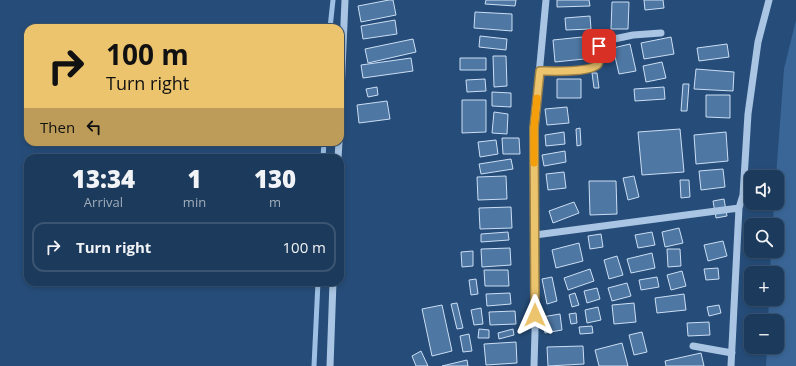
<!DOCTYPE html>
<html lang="en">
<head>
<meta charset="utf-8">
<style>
	body { margin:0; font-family:"Open Sans",sans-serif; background:#254161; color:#f1f3f6; height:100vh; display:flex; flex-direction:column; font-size:15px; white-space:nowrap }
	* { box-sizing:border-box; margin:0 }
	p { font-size:13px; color:#a0adbb }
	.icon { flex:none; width:22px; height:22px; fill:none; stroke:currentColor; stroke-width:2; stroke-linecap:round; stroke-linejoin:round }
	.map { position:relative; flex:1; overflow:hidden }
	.panel { position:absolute; left:24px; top:154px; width:320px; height:132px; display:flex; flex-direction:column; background:#1c3a5b; border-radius:12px; box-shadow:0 2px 6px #0003,0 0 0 1px #3a5471 }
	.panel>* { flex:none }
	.top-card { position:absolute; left:24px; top:24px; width:320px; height:122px; border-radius:12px; box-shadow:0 2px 6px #0003,0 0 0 1px #3a5471; background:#ecc46e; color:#111; overflow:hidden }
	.buttons { position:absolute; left:744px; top:170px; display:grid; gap:8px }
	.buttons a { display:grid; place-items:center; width:40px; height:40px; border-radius:8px; background:#1c3a5b; box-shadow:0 2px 6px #0003,0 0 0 1px #3a5471; font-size:20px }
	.pin { position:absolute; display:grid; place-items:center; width:34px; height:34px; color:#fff; margin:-17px; border-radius:8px; box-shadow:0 2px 6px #0006 }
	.me { position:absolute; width:44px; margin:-22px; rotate:0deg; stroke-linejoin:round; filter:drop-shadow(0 0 3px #0008) }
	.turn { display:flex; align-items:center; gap:14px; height:84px; padding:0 16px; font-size:18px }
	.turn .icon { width:52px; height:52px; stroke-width:2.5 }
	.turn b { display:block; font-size:28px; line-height:34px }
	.then { display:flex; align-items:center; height:38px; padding:0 16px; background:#0003; gap:8px; font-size:15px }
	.eta { display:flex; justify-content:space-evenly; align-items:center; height:68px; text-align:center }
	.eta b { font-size:24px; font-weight:800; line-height:28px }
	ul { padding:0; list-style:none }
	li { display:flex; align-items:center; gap:12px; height:50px; margin:0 8px 6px; padding:0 8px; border:2px solid #3a5471; border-radius:12px }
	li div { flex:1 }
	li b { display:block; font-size:15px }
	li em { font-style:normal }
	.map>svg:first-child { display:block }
	.green { fill:#3a6697 }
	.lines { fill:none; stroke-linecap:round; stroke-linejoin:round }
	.stream { stroke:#9dc0e4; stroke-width:5 }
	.building { fill:#4e77a3; stroke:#cbdef3 }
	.minor { stroke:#a9c5e3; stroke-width:7 }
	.route-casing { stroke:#997f48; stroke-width:10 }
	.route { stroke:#ecc46e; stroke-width:7 }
	.slow { stroke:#f59e0b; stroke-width:7 }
</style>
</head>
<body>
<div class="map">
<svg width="796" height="366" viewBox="0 0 796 366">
	<rect width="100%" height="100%" fill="#264d79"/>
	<path class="green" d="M796,20v346h-30l1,-19h10v-26h-9l1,-22h8v-26h-7l1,-22h6v-26h-4l1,-22h3l-1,-26 8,-108z"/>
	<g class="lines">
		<path class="stream" d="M330,28l3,-28
			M323,158l1,-16
			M314,366l4,-84"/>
	</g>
	<path class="building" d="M389,0h4l3,15 -35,7 -3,-16z
		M486,0h30l-1,6 -30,-2z
		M557,0h32l1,6 -33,1z
		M644,0h19l1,8 -19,2z
		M612,2h17l-1,27h-17z
		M475,12l37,2v17l-38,-3z
		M590,16l1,13 -25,1 -1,-12z
		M395,20l2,14 -34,5 -2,-13z
		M480,36l27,3 -1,11 -27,-3z
		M592,36l2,22 -39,4 -2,-22z
		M671,37l3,17 -30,5 -3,-16z
		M413,39l3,13 -48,11 -3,-14z
		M630,44l6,27 -17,3 -6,-26z
		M727,44l2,13 -30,4 -2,-13z
		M493,56h13l1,30 -13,1z
		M411,58l2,13 -50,7 -2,-13z
		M460,58h26v12h-26z
		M662,62l4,16 -20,4 -3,-16z
		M696,69l38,3 -1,19 -39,-2z
		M592,73h5l2,15h-5z
		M485,79l1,12 -19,1 -1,-12z
		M557,79h24v19h-24z
		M683,84h6l-2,27h-6z
		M377,87l1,8 -10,2 -2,-8z
		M664,87l1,12 -30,2 -1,-12z
		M492,92l19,1v14l-19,-1z
		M706,95h24v23l-24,-1z
		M462,100h24v32l-24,1z
		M387,101l3,18 -31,4 -2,-18z
		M567,107l2,16 -22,2 -2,-16z
		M494,112l14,2 -1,20 -15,-1z
		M580,128l1,17 -4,1 -1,-17z
		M680,129l4,43 -42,3 -4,-43z
		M564,132l1,12 -19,2 -1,-11z
		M726,132l2,29 -32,3 -2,-29z
		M502,138h17l1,16h-17z
		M496,140l2,14 -18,3 -2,-15z
		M565,151l1,11 -22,4 -2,-11z
		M511,159l2,10 -32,5 -2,-10z
		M723,169l2,18 -24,3 -2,-19z
		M564,172l2,16 -18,2 -2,-16z
		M506,176l1,23 -29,1 -1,-23z
		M634,176l5,21 -11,3 -5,-22z
		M680,180h9l1,17 -9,1z
		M589,181h27l1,33 -27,1z
		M724,199l3,17 -11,2 -3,-17z
		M574,202l5,11 -26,10 -4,-12z
		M511,207l1,21 -32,1 -1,-21z
		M679,228l4,15 -18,4 -3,-15z
		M508,232l1,8 -28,2v-8z
		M652,232l3,13 -17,3 -3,-13z
		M601,234l2,13 -13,2 -2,-13z
		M723,241l4,15 -19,5 -4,-16z
		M579,243l4,18 -27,7 -4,-18z
		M510,248l1,17 -29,2 -1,-18z
		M667,249h13l1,17 -13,1z
		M473,251v15l-11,1 -1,-15z
		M652,253l3,15 -24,5 -4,-14z
		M617,256l6,19 -14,4 -5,-19z
		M718,268l1,11 -13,1 -2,-11z
		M590,269l4,12 -26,9 -4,-12z
		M484,270h24l1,16h-24z
		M682,271l4,15 -15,4 -4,-15z
		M552,277l5,24 -10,3 -5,-25z
		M657,277l2,10 -18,3 -2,-10z
		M476,279l2,15 -7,1 -2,-15z
		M627,283l4,13 -19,5 -4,-13z
		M597,288l3,11 -13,4 -3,-12z
		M510,293l1,11 -24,2 -1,-12z
		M575,293l4,12 -7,2 -3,-12z
		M684,294l2,16 -29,3 -2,-15z
		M457,303l6,25 -6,1 -6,-25z
		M634,303l2,19 -22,2 -2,-19z
		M442,305l10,46 -20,5 -10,-47z
		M719,305l2,8 -12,3 -2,-9z
		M598,307l3,13 -14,3 -2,-13z
		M481,308l2,16 -9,1 -3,-15z
		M515,311l1,13 -26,1 -1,-13z
		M576,313l1,10 -6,1 -2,-10z
		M560,314l2,16 -17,3 -3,-16z
		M709,322l1,13 -22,1 -1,-13z
		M592,326l1,7 -13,1 -1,-7z
		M479,329l10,1v8h-11z
		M513,329l1,6 -15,4 -1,-6z
		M642,332l5,20 -13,3 -5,-20z
		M469,334l3,17 -9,1 -3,-16z
		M516,342l1,21 -31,2 -2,-21z
		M622,343l6,23h-29l-4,-16z
		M583,346l1,18 -36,2 -1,-19z
		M421,351l7,15h-12l-4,-10z
		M701,353l3,13h-38l-1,-5z
		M467,360l1,6h-26z"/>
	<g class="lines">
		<path class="minor" d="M540,71c11,0 52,2 58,-7 4,-6 -1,-15 2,-22l33,-7 28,-2
			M340,116l5,-116
			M338,158l1,-16
			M535,235l204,-27
			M693,346l39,7
			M330,366l3,-84
			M534,366l1,-35 -1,-203 12,-128
			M731,366l8,-158 4,-13 5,-81 10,-72 11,-42"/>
	</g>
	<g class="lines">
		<defs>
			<path id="route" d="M535,315l-1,-187 6,-57c11,0 51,2 58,-7 3,-4 1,-13 1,-18"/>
		</defs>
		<use href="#route" class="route-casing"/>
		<use href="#route" class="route"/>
		<path class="slow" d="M534,163v-35l3,-30"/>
	</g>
</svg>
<div class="buttons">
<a><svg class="icon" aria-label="sound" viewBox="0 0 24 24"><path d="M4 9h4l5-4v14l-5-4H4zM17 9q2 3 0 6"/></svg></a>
<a><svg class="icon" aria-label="search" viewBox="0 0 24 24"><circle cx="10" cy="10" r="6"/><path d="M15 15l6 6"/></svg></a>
<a>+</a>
<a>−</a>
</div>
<div class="pin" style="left:599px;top:46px;background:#d93025"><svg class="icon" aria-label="arrive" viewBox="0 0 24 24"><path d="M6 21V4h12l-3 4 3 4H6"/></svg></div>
<svg class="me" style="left:535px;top:315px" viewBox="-20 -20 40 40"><path d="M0-17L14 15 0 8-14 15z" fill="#ecc46e" stroke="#fff" stroke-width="4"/></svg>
<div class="top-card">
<div class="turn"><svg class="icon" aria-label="right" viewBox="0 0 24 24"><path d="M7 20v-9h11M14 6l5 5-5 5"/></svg><div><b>100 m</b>Turn right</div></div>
<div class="then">Then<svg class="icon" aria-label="left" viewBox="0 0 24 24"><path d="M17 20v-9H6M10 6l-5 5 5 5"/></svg></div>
</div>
<section class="panel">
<div class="eta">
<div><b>13:34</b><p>Arrival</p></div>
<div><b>1</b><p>min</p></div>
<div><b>130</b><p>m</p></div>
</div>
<ul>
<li><svg class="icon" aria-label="right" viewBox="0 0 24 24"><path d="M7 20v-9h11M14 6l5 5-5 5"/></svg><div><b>Turn right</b></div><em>100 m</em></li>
</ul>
</section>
</div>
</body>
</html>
